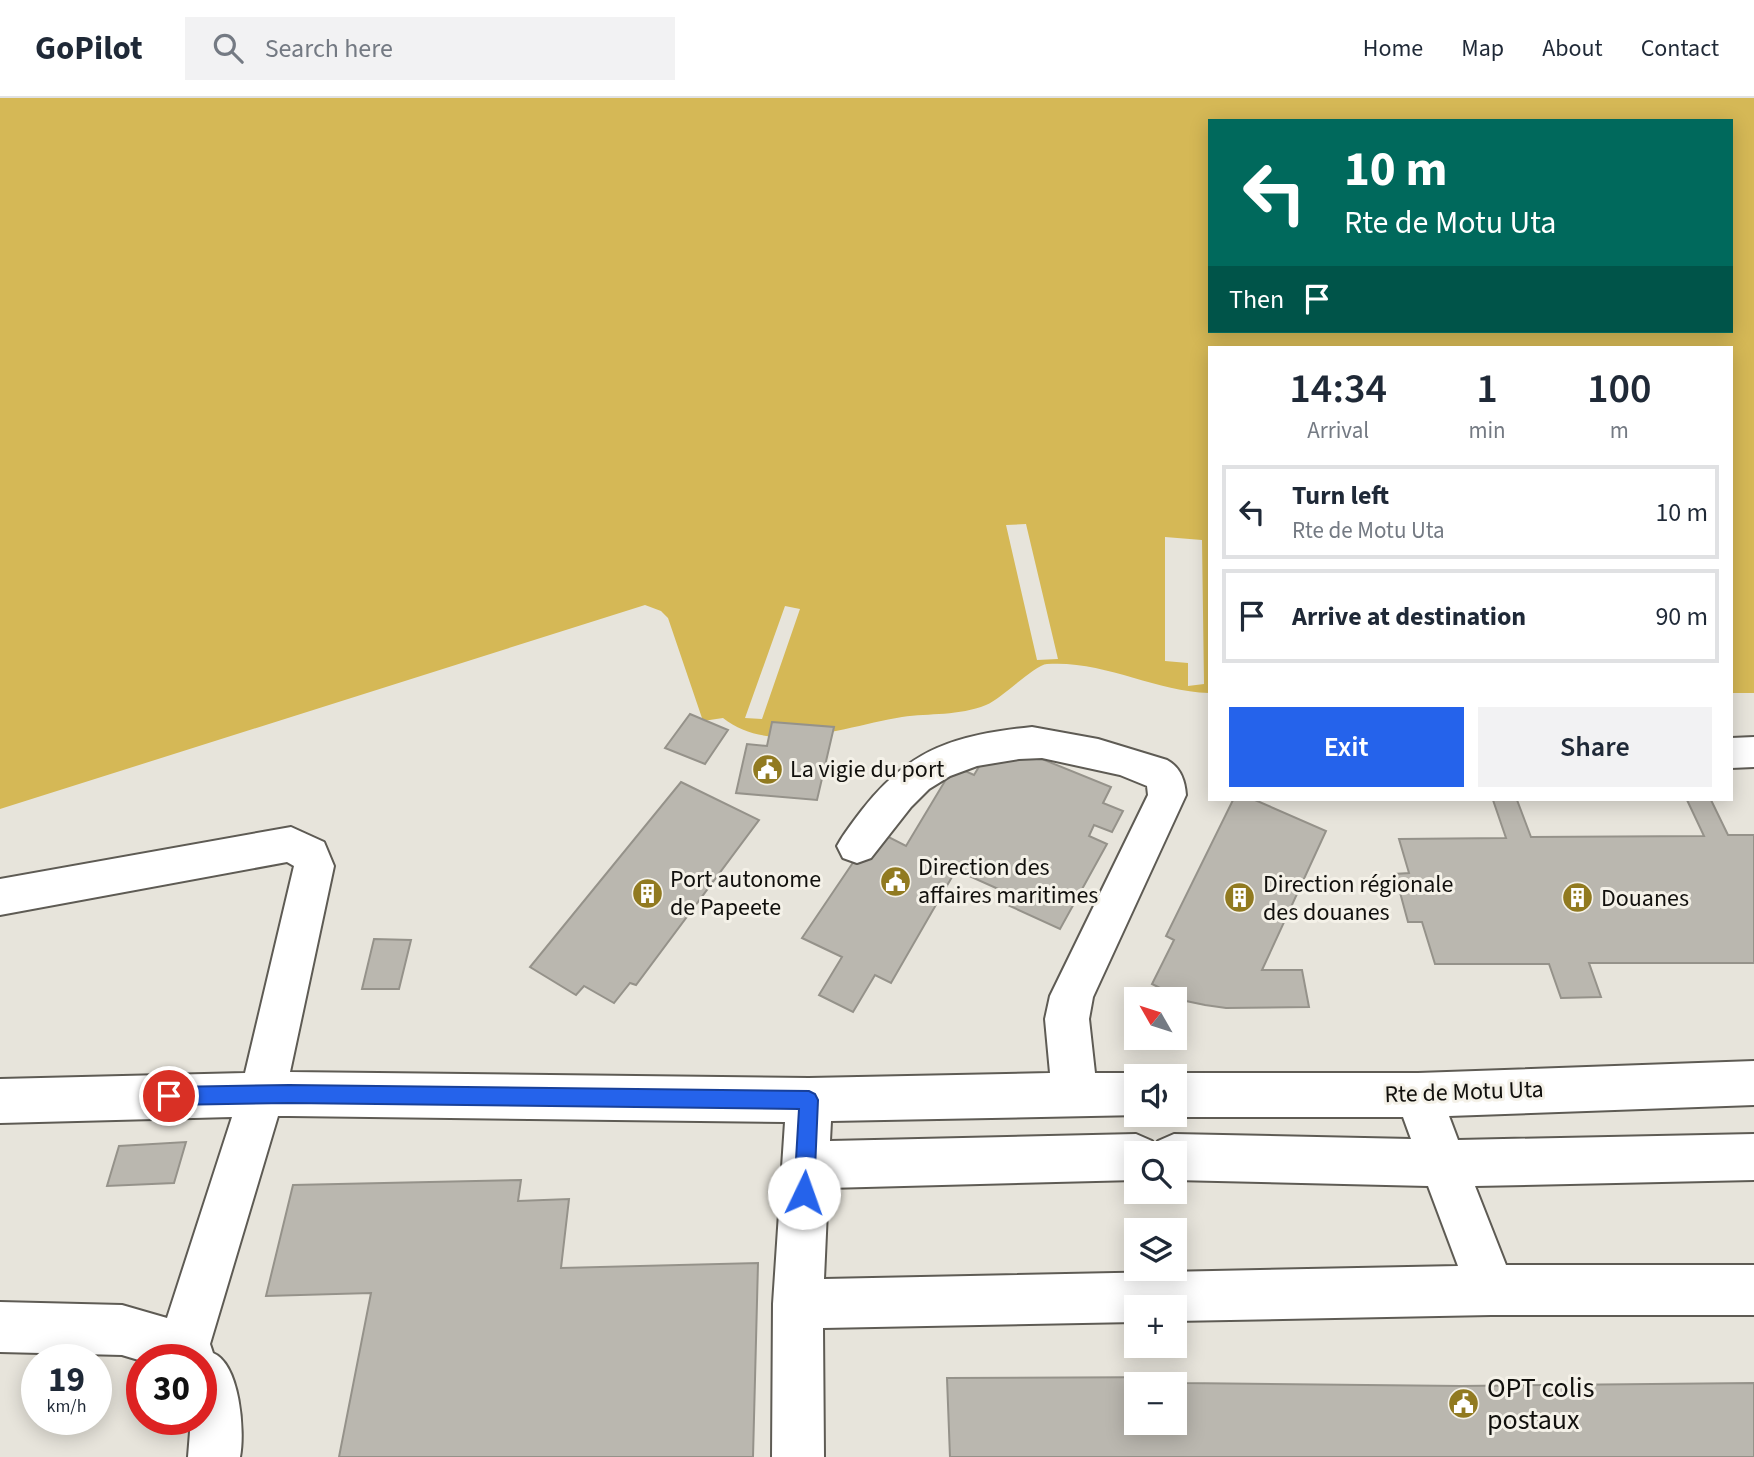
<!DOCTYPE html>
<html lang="en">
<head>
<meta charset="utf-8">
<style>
	body { margin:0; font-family:"Source Sans 3",sans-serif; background:#f2f2f3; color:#1f2937; height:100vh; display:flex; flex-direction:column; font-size:26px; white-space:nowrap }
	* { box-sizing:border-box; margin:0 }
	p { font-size:23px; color:#747a83 }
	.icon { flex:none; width:38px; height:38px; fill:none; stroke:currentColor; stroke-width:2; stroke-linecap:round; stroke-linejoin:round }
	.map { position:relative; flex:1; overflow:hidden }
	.side { position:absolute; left:1208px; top:248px; width:525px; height:455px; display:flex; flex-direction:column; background:#fff; border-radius:0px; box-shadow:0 4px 18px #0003 }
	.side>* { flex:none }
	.top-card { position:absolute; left:1208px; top:21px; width:525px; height:214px; border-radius:0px; box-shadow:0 4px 18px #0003; background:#00695c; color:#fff; overflow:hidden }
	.needle { width:46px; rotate:309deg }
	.tools { position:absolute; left:1124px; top:889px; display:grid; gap:14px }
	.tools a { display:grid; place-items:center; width:63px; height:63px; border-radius:0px; background:#fff; box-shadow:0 4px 18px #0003; font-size:35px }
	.speed { position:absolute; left:21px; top:1246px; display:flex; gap:14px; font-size:35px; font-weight:700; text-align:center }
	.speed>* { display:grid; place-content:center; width:91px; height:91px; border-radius:50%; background:#fff; box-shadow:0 4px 18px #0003; line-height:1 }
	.speed small { font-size:18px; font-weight:400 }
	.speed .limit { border:10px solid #d22; background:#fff; color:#111 }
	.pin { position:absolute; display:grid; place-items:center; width:60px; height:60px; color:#fff; margin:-30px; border:4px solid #fff; border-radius:50%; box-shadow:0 2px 7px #0007 }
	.me { position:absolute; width:77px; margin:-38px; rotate:3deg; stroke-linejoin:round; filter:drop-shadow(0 0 5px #0008) }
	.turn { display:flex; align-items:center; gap:24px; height:147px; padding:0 21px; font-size:32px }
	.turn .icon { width:91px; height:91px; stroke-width:2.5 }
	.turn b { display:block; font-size:49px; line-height:60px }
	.then { display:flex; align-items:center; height:66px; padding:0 21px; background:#0003; gap:14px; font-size:26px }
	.eta { display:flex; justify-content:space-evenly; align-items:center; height:119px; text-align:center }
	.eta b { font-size:42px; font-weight:600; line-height:49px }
	.action { display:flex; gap:14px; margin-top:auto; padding:14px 21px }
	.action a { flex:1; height:80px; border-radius:0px; background:#2563eb; color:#fff; font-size:28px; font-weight:600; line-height:80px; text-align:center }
	.action a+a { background:#f2f2f3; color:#1f2937 }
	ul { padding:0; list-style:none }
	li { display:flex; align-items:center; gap:21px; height:94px; margin:0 14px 10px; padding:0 7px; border:4px solid #e0e1e3; border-radius:0px }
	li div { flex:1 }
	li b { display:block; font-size:26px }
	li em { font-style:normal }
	header { display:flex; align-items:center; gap:42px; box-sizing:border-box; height:98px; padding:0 35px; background:#fff; border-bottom:2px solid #e0e1e3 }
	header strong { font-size:33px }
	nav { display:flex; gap:38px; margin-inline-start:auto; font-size:24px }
	.search { width:490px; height:63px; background:#f2f2f3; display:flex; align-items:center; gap:18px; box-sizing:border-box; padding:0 24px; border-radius:0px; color:#747a83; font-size:26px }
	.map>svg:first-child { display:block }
	.water { fill:#d5b856; fill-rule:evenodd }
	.pier { fill:#e7e4db }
	.building { fill:#bab7af; stroke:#95928a; stroke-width:2; fill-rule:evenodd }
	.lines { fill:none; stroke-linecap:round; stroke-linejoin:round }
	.minor-casing { stroke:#5e5b54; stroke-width:4 }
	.minor { fill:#fff; fill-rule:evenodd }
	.route { fill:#2563eb; stroke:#184099; stroke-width:2 }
	.labels { text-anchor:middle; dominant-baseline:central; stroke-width:6; stroke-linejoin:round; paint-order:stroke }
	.poi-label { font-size:24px; fill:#11100d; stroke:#f4f1e8; text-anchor:start }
	.street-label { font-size:24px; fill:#11100d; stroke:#f4f1e8 }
	.near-poi-label { font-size:28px; fill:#11100d; stroke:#f4f1e8; text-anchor:start }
</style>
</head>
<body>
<header>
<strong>GoPilot</strong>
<div class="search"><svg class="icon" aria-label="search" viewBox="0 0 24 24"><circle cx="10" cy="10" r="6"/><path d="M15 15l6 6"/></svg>Search here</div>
<nav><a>Home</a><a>Map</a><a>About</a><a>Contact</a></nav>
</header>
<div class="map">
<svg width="1754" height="1359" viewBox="0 0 1754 1359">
	<rect width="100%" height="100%" fill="#e7e4db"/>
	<path class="water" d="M0,0h1754v595h-23v-345h-522v345c-55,-2 -106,-33 -162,-29 -13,1 -44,34 -61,41 -27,11 -56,8 -84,12 -57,9 -129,40 -179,1l-20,3 -35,-103 -7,-7 -16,-6 -645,204zM1209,23h522v210h-522z"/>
	<path class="pier" d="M1026,426l32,135 -21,1 -31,-135z
		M1165,439l37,3 2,144 -16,2v-23l-23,-2z
		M785,508l15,3 -38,110 -17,-1z"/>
	<path class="building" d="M690,616l38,16 -23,34 -40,-16z
		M772,624l62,5 -17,73 -81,-7 11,-49 20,2z
		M995,642l116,47 -8,16 20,8 -11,21 -18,-7 -5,11 18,8 -47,85 -61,-28 6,-9 -49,-22 -65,113 -16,-8 -22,37 -34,-17 23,-38 -40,-19 73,-108 31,16 48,-80 20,9z
		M681,684l78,38 -123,165 -6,-2 -16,20 -30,-17 -8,9 -46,-28z
		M1233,702h22l71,31 -64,139h40l7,37 -83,1 -21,-3 -19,-4 -34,-17 22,-44 -8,-4z
		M1493,702h24l14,37 173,-1 -17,-36h24l17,35h26v128h-165l12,34 -40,1 -12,-34h-114l-13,-42h-14l-13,-48 14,-1 -10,-34 107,-1z
		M374,841l37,1 -12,49h-37z
		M186,1044l-12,41 -67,3 12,-40z
		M521,1082l-3,21 51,-2 -8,69 197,-5 -5,194h-414l32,-164 -105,3 27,-111z
		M1182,1279v6l279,3 293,-3v74h-804l-3,-79zM1136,1286h38v39h-38z"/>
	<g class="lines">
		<defs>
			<path id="minor" d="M1032,629l66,12 69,21c13,7 18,20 19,35l-93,202 -4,22 6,54h41l8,3h-8v39h5l-310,6 -1,20 306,-7 16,7 3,6 3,-6 16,-7 237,5 -8,-22h-229l-5,-2h5v-39h-8l8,-3h244l336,-12v44l-305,11 9,24 296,-6v46l-279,6 31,79h248v50h-263l-317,6v-14h-38v15l-313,6 1,129h-52l1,-153 12,-182 -496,-6h-11l-68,228 3,9c27,11 32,79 27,104h-52l3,-38h10v-59l-59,1 -20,-6 -122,-3v-50l122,3 45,13 65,-201 -232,6v-44l245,-6 49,-207 -7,-4 -287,53v-36l291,-52 33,15 10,24 -44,206 519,6 241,-5 -5,-54 5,-23 98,-201 -1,-9 -27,-11 -78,-17 -23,1 -42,7 -27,10 -21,13 -18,18 -40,51 -14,5 -14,-5 -6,-12c7,-13 16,-24 25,-36 48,-62 94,-75 170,-83zM1136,1055h38v27l254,6 30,80 -634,13 4,-91 308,-8z
				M1754,639v30l-23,1v-30z"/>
		</defs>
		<use href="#minor" class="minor-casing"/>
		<use href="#minor" class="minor"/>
	</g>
	<path class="route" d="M289,987l520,6 6,3 3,6 -4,93 -3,7 -7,3 -7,-3 -3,-7 5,-84 -510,-6 -120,2 -7,-2 -3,-7 3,-6 7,-3z"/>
	<defs>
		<symbol id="civic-disc" viewBox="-11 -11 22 22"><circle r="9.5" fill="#917a20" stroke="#f4f1e8"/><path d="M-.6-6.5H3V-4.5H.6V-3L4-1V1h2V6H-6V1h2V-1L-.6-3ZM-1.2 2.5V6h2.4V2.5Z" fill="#fff"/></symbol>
		<symbol id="building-disc" viewBox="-11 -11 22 22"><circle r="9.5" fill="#917a20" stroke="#f4f1e8"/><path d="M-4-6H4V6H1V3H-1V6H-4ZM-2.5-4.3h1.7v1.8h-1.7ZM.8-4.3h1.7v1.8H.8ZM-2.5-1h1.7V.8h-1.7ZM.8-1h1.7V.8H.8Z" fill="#fff"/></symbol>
	</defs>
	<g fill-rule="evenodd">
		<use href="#civic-disc" x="750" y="654" width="35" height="35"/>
		<use href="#civic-disc" x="878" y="766" width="35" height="35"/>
		<use href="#building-disc" x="630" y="778" width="35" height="35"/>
		<use href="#building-disc" x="1222" y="782" width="35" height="35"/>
		<use href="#building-disc" x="1560" y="782" width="35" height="35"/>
		<use href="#civic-disc" x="1446" y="1288" width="35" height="35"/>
	</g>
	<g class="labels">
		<g class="poi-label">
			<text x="790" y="671">La vigie du port</text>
			<text x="918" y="769">Direction des<tspan x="918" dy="28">affaires maritimes</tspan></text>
			<text x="670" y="781">Port autonome<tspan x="670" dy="28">de Papeete</tspan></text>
			<text x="1263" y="786">Direction régionale<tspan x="1263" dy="28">des douanes</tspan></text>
			<text x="1601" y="800">Douanes</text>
		</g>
		<g class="street-label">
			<text transform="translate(1464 994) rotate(-2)">Rte de Motu Uta</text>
		</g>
		<g class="near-poi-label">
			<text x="1487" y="1290">OPT colis<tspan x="1487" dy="32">postaux</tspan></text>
		</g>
	</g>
</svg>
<div class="tools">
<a><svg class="needle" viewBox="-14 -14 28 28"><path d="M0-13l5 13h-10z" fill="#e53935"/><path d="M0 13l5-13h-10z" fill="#747a83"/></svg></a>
<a><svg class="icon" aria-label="sound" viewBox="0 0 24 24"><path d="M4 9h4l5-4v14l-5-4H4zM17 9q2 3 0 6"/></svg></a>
<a><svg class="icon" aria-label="search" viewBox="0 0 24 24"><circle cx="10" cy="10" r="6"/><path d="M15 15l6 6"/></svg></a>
<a><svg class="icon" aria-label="layers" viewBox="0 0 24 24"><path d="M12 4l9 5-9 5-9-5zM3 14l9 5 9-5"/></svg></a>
<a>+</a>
<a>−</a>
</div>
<div class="speed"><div>19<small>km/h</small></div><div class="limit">30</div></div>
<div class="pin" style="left:169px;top:998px;background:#d93025"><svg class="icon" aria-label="arrive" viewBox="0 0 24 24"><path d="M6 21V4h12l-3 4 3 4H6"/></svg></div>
<svg class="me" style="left:804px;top:1095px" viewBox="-20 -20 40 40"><circle r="19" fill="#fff"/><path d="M0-13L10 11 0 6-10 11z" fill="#2563eb"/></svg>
<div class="top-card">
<div class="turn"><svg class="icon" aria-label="left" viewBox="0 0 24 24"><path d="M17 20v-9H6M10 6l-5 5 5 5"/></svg><div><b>10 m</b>Rte de Motu Uta</div></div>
<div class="then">Then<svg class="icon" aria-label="arrive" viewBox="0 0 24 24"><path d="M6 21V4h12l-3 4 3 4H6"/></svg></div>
</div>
<section class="side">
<div class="eta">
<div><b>14:34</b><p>Arrival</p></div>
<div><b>1</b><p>min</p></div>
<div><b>100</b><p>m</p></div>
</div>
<ul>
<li><svg class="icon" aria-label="left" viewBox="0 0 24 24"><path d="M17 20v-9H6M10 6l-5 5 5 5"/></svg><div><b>Turn left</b><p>Rte de Motu Uta</p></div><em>10 m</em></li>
<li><svg class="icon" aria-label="arrive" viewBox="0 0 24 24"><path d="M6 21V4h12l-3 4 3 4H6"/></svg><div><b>Arrive at destination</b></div><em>90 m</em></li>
</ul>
<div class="action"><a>Exit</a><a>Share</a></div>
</section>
</div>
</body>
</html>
